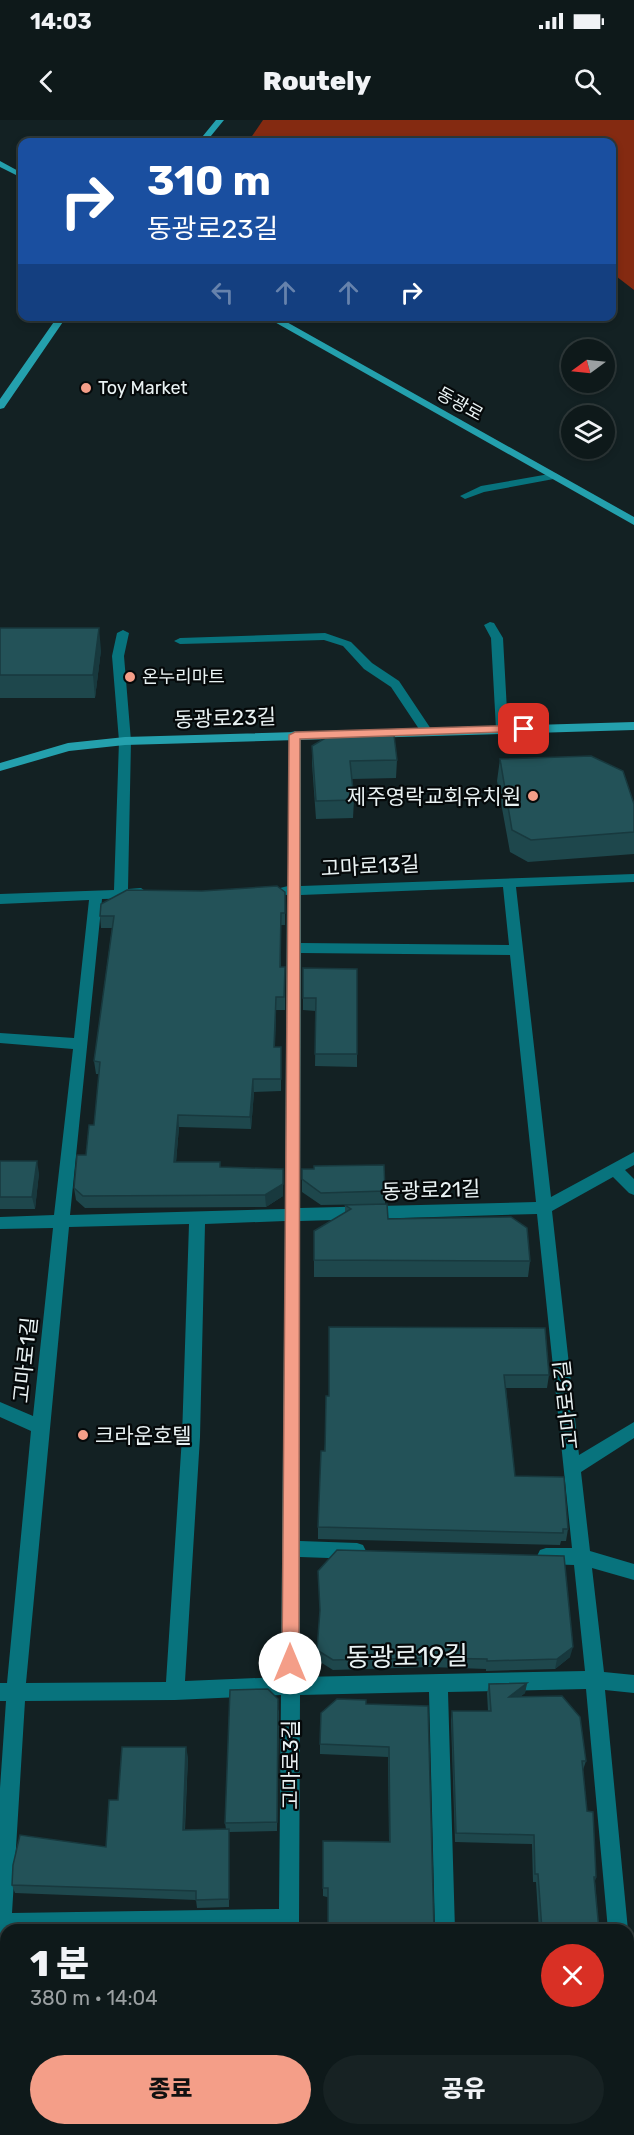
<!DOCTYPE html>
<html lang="ko">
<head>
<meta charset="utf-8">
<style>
	body { margin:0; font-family:Rubik,"Noto Sans KR",sans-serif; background:#172223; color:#f1f3f6; height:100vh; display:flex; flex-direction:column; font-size:22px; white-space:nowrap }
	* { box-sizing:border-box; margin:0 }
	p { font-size:20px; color:#9ba0a2 }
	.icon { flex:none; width:33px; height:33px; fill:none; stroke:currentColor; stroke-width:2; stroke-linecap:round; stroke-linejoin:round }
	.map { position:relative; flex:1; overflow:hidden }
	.sheet { position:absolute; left:0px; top:1804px; width:634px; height:212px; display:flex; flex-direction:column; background:#0e191a; border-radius:18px 18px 0 0; box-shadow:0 3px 9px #0003,0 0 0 2px #2e3839 }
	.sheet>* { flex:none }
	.hud { position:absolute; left:18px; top:18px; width:598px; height:183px; border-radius:12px; box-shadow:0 3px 9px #0003,0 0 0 2px #2e3839; background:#1a4fa0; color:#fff; overflow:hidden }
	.needle { width:39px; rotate:255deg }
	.controls { position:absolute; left:561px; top:219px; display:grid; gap:12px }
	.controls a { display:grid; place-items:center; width:54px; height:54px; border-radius:50%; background:#0e191a; box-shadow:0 3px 9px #0003,0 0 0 2px #2e3839; font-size:30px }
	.pin { position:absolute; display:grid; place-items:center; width:51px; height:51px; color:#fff; margin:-26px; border-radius:12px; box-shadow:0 3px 9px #0006 }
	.me { position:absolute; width:66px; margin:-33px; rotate:0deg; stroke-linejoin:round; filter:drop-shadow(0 0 4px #0008) }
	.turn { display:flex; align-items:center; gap:21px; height:126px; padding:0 30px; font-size:27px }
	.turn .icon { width:78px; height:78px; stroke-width:2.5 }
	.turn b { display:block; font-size:42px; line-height:51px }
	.lanes { display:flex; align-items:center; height:57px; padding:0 30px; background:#0003; justify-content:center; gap:30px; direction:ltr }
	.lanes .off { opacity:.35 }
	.round { display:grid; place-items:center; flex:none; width:63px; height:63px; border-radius:32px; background:#172223 }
	.head { display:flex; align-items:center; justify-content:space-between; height:102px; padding:0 30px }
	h1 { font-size:36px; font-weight:800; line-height:45px }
	.primary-button { display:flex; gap:12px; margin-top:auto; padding:12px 30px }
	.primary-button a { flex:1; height:69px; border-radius:36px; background:#f49e88; color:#111; font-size:24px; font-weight:800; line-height:69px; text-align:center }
	.primary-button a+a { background:#172223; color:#f1f3f6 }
	.status { display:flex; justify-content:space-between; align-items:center; height:42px; padding:0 30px; background:#0e191a; direction:ltr }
	.status svg { height:16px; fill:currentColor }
	header { display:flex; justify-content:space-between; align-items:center; height:78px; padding:0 30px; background:#0e191a; font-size:27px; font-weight:800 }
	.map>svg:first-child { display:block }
	.forest { fill:#842a11 }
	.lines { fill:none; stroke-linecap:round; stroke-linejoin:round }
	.minor { fill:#08737d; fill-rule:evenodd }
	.secondary { fill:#24a0ad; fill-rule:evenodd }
	.wall { fill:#1e474c }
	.shaded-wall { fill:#18393e }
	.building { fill:#235258; stroke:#18393e; stroke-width:1.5 }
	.route { fill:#f49e88; stroke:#9f6758; stroke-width:1.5 }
	.poi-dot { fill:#f49e88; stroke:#05090a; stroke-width:2 }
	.labels { text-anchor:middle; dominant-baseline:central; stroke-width:4.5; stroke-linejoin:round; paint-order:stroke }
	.far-poi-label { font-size:18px; fill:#e9f2f3; stroke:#05090a; text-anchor:start }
	.far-street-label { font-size:18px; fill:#e9f2f3; stroke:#05090a }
	.street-label { font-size:21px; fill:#e9f2f3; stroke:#05090a }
	.poi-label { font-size:21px; fill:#e9f2f3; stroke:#05090a; text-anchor:end }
	.near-street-label { font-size:26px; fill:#e9f2f3; stroke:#05090a }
</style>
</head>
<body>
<div class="status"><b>14:03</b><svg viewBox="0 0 49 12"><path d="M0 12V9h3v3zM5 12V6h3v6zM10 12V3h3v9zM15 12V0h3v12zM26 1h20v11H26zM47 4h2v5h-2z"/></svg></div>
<header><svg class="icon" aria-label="back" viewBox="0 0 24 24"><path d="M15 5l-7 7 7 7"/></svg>Routely<svg class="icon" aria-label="search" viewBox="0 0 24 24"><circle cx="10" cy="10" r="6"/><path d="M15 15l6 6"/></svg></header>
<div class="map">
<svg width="634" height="2015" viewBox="0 0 634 2015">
	<rect width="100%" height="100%" fill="#132123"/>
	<path class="forest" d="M263,0h371v170l-22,-17v-131h-364z"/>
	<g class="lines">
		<path class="minor" d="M555,353l5,3 -1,2 -75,14 -19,7 -5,-3 21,-10z
			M490,502l4,1 9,15 5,91 -6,4 -6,-4 -5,-91 -7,-13z
			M123,510l6,3 -5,23 7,85 -3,148 13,-1 7,5 -7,5 -39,1 -32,316 215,-6 2,-314 -7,-1 -2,-3 2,-3 8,-2 3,-154 4,-1 6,4v151l333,-12v8l-118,5 35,310 83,-45v13l-9,5 9,9v16l-5,-2 -16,-16 -61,34 27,244 55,-33v16l-53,34 9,79 44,13v16l-42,-12 12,104 30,3v18l-29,-3 23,240h-20l-22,-241 -138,3 7,238h-20l-6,-238 -129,3 -1,235h-293v17l-6,2v-161l6,-87h-6v-18h7l24,-252 -31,-14v-15l33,14 20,-188 -53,1v-12l54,-2 19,-166 -73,-6v-10l74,5 15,-138 -89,4v-10l114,-4 5,-149 -7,-85 5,-23zM503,767l6,58 -208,-2v-48zM301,833l209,2 26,247 -236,6zM537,1094l35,334h-26l-6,2 -3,6 3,6 6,2 28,1 11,106 -285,6v-120l57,2 6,-2 3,-6 -3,-6 -6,-2 -57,-2v-320zM285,1101l-4,456 -96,4 15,-244 5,-213zM189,1104l-7,213 -16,245 -140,1 43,-456zM281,1575l-2,214 -267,4 13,-212 150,-1z
			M325,513l26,9 21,21 27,18 34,51 -2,3h-8l-32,-48 -27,-18 -21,-23 -19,-6 -144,4 -6,-3 6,-3z
			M628,1920l6,2v80l-6,-2z
			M277,2010h22v5h-22z
			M442,2010h22v5h-22z"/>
		<path class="secondary" d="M216,0h8l-18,22h-8z
			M0,41l22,12v5l-22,-11z
			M58,196h9l-63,92 -4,1v-10z
			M264,196h12l358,201v8z
			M634,602v8l-509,15 -56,6 -69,20v-8l68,-20 57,-6z"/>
	</g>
	<path class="wall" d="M0,508l101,22 -6,48h-95z
		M312,626l85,14 -1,18 -44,1 2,21 -1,18 -37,1 -4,-55z
		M500,639l134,45v50l-106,8 -18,-10 -13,-71z
		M285,772v33h-4v42h4v43h-9l-1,37h6v44l-27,1 -3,37 -72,-2 -3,35h44v5l63,29 -17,11 -181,1 -9,-8 -2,-12 12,-33 8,-30 5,-51h-3l-2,-13 18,-133h-11l-1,-12z
		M303,848l54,1v98l-42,-1 1,-55 -13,-1z
		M0,1041l39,12 -4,36h-35z
		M302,1049l83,22v13l3,15 142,42 -2,16h-214v-46l31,-18v-8l34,-1 -58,1 -19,-13z
		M329,1207l220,48 -2,13h-41l9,88 53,53 -2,12h-5l-1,4 -242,-6v-12l11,-131z
		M317,1530l253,7 -15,12 -69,2v-2l-56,-2 -97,3 -16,-10z
		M527,1563l-2,10 -5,4 66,64 -3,9 4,41 9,66 -1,4 4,49h-60l-3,-48h-3l-1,-38 -77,-2 -4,-122 1,-9h36l-1,-18 2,-9z
		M366,1584l62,2 6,224 -107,-33 -4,-1v-55l66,1 -1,-85 -68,-3v-10z
		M279,1589l-2,122 -48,1v75l-32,1 -1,-8 -181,-7 -3,-8 94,-38 12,-47 70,-43 -3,73 41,-1 -1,-6z"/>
	<path class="shaded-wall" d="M99,508l2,22 -6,48 -2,-23z
		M276,877v13l-2,49v-12z
		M253,959l1,13 -3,37 -1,-12z
		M178,995l1,12 -4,47 -1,-12z
		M37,1041l2,12 -4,36 -3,-12z
		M283,1061v15l-17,11 -1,-12z
		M573,1527l-3,10 -15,12 2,-10z
		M527,1563l-2,10 -18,14 2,-10z
		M186,1627l2,10 -4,82 -1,-9z"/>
	<path class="building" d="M0,508h99l-6,47h-93z
		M394,615l3,25 -47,1 4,39 -38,1 -4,-55 15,-9z
		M591,636l32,15 11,33v28l-103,8 -19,-10 -12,-71z
		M277,766l8,6v21h-4l-1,54h5l-1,30h-8l-2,50h7v32h-28l-3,38 -72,-2 -4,47h46v5l63,2v15l-18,11 -182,1 -9,-8 3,-33h9l3,-30h5l6,-63 -6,-1 20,-145h-14l1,-12 26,-14 75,1z
		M303,848l54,1v85h-42l1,-56h-13z
		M0,1041h37l-5,36h-32z
		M384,1045l1,26 -64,2 -19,-14v-10h12v-3z
		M387,1084l1,15 123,-2 16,11 3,33 -216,-1v-29l37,-22 -6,-4z
		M329,1207l216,1 4,47h-45l11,101 49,1 4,52h-5v4l-245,-6 3,-76h4l1,-55h3z
		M337,1430l227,6 9,91 -16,12 -70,2v-2l-56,-1 -98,2 -16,-10 3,-40 -2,-39z
		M527,1563l-18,14 53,-1 18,21 6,44h-4l5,50 6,1 3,65h-2l5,53h-57l-4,-56h-3l-1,-39 -78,-2 -4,-122h39l-2,-27z
		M268,1569l10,10 -1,123 -52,1 5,-133z
		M337,1579l29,1v4l62,2 6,224h-106v-42h-5v-47l67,1 -1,-95 -69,-3 1,-31z
		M122,1627h64l-3,83 46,-1v70l-33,1v-9l-184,-6 1,-20 7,-30 86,12 3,-47h9z
		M195,1804h76v6h-76z
		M94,1806l26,2 -1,2h-113v-2z
		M6,1814v196h268l-1,5h-273v-97l2,-8h-2v-24z
		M319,2010h123v5h-123z"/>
	<path class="route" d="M524,605l4,1v5l-228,8 -1,924 -3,6 -6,2 -6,-2 -2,-6 7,-928 6,-3z"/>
	<g class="poi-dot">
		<circle cx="86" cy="268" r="6"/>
		<circle cx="130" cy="557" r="6"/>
		<circle cx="533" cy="676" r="6"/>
		<circle cx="83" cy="1315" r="6"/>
	</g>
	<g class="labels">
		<g class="far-poi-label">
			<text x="98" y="268">Toy Market</text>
			<text x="142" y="557">온누리마트</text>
		</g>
		<g class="far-street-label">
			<text transform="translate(460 284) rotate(29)">동광로</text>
		</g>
		<g class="street-label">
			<text transform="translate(225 598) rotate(-2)">동광로23길</text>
			<text transform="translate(370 746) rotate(-3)">고마로13길</text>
			<text transform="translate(431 1070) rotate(-2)">동광로21길</text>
			<text transform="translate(25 1240) rotate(-84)">고마로1길</text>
			<text transform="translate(566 1285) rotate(-96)">고마로5길</text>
			<text transform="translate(290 1645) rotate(-90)">고마로3길</text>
		</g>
		<g class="poi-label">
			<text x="521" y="676">제주영락교회유치원</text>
			<text x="95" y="1315" text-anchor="start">크라운호텔</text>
		</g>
		<g class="near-street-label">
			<text transform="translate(407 1537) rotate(-1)">동광로19길</text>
		</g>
	</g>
</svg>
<div class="controls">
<a><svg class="needle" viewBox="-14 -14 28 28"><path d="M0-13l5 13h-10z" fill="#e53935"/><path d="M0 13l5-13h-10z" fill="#9ba0a2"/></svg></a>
<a><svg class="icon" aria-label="layers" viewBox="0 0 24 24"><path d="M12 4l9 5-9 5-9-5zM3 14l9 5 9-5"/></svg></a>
</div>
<div class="pin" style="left:524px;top:609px;background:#d93025"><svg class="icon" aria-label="arrive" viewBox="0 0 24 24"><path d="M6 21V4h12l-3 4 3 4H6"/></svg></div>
<svg class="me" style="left:290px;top:1543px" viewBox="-20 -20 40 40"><circle r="19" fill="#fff"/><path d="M0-13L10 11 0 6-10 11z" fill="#f49e88"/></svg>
<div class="hud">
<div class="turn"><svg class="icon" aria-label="right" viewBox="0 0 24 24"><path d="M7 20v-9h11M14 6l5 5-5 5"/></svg><div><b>310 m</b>동광로23길</div></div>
<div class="lanes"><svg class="icon off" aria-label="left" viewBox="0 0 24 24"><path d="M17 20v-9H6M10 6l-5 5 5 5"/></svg><svg class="icon off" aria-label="ahead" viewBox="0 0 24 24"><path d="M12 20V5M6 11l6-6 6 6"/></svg><svg class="icon off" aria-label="ahead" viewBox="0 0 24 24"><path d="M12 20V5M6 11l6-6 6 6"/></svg><svg class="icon" aria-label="right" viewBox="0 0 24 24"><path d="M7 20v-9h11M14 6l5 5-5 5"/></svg></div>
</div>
<section class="sheet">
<div class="head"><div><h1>1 분</h1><p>380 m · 14:04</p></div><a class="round" style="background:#d93025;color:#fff"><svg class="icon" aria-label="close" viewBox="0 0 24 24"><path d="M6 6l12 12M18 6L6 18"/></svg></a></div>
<div class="primary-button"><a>종료</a><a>공유</a></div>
</section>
</div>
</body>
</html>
